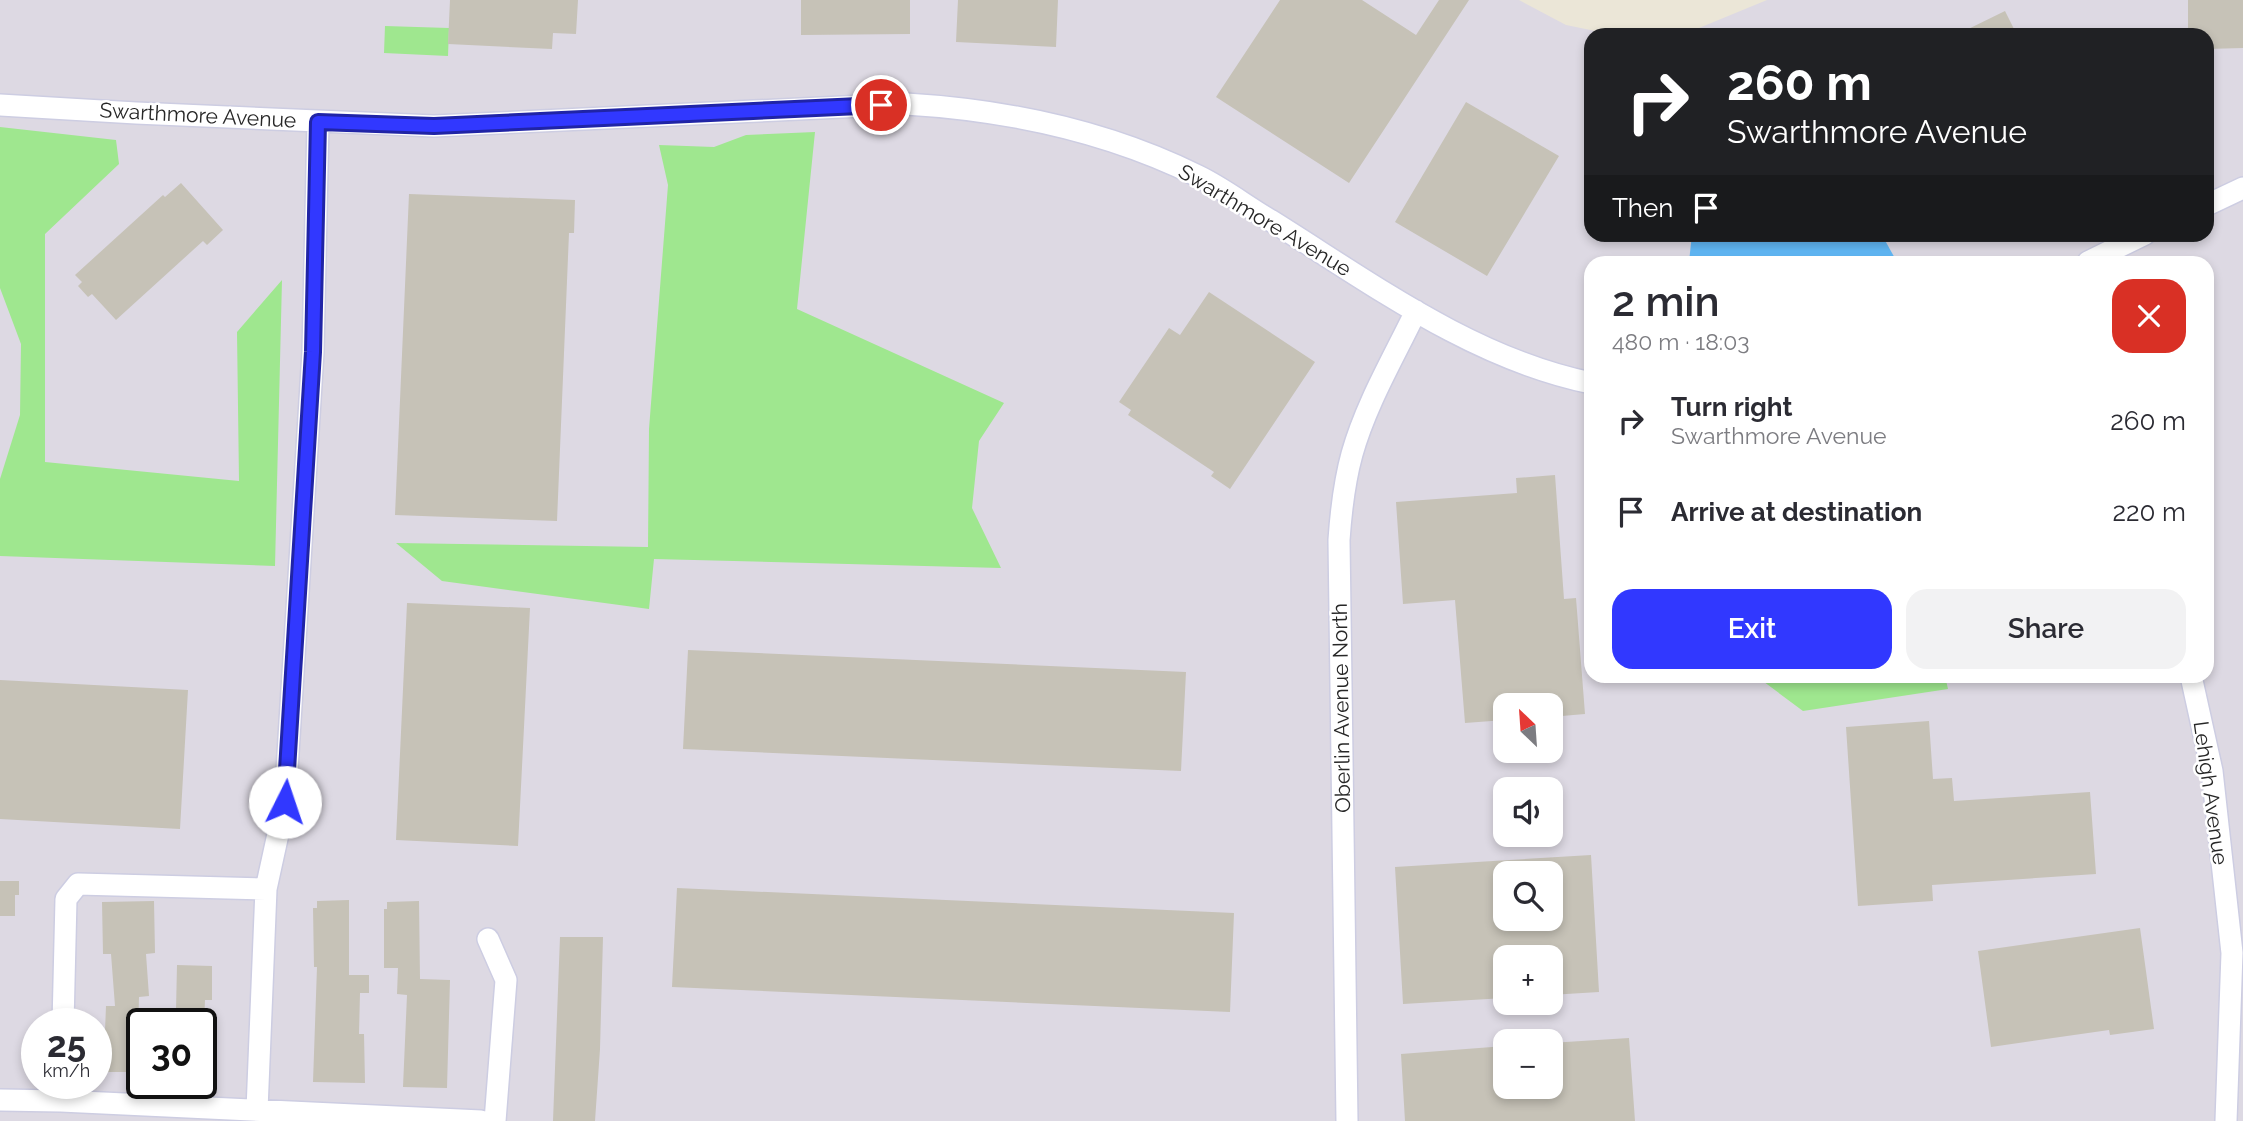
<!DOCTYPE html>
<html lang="en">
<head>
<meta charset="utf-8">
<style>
	body { margin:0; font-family:Raleway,sans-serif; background:#f2f2f3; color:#2b2b33; height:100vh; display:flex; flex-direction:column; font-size:26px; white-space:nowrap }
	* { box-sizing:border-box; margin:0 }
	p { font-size:23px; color:#7c7c81 }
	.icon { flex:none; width:38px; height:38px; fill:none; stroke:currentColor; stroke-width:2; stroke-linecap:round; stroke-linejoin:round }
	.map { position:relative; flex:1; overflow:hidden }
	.sheet { position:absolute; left:1584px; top:256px; width:630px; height:427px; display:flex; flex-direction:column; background:#fff; border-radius:21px; box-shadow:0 4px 10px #0003 }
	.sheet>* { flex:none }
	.guide { position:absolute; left:1584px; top:28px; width:630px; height:214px; border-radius:21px; box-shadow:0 4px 10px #0003; background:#202124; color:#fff; overflow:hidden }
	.needle { width:46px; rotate:335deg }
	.buttons { position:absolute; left:1493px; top:693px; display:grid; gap:14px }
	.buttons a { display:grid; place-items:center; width:70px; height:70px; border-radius:14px; background:#fff; box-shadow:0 4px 10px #0003; font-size:35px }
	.speed { position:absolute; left:21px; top:1008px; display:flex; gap:14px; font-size:35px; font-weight:700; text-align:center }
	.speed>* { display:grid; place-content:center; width:91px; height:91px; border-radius:50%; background:#fff; box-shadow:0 4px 10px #0003; line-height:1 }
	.speed small { font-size:18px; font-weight:400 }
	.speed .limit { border:4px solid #111; border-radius:10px; background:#fff; color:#111 }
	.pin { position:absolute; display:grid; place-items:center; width:60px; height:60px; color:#fff; margin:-30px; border:4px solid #fff; border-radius:50%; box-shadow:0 2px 7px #0007 }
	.me { position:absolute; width:77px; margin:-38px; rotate:4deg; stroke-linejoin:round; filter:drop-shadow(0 0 5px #0008) }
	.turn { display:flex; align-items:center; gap:24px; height:147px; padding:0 28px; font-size:32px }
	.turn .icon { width:91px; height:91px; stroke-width:2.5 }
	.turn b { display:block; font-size:49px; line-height:60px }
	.then { display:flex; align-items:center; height:66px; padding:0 28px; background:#0003; gap:14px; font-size:26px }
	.round { display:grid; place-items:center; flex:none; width:74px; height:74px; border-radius:21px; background:#f2f2f3 }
	.head { display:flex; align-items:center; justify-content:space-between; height:119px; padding:0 28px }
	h1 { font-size:42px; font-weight:600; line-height:52px }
	.button { display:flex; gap:14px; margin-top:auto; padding:14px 28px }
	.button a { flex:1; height:80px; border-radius:21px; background:#3138ff; color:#fff; font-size:28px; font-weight:600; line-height:80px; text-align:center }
	.button a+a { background:#f2f2f3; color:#2b2b33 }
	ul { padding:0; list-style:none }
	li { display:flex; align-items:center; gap:21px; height:91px; padding:0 28px }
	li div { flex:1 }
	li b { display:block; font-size:26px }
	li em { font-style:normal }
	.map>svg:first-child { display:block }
	.industrial { fill:#ddd9e3; fill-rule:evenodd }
	.green { fill:#9fe78f }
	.water { fill:#61b8f6 }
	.building { fill:#c6c2b7; fill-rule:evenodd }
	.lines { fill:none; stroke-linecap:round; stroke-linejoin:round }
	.street-casing { stroke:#cdcde2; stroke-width:24 }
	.street { stroke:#fff; stroke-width:21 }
	.route-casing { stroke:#2024a6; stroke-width:18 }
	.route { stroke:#3138ff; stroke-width:12 }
	.labels { text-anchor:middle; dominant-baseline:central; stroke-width:5; stroke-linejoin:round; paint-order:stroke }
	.street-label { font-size:21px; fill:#272727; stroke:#fff }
</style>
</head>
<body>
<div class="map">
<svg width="2243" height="1121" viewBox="0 0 2243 1121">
	<rect width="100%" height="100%" fill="#ebe6d7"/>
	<path class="industrial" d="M0,0h1519l47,25 49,10h-24v199h616v-199h-525l85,-35h476v1121h-2243zM1591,262h616v414h-616zM1505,705h45v46h-45zM1505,789h45v46h-45zM1505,873h45v46h-45zM1505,957h45v46h-45zM37,1024h59v59h-59zM142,1024h59v59h-59zM1505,1041h45v46h-45z"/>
	<path class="green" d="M385,26l64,2 -1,28 -64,-3z
		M0,127l116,13 3,24 -74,70v228l194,19 -2,-149 45,-52 -7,286 -275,-10v-77l20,-64 1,-71 -21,-56z
		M815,132l-18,177 207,94 -25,38 -7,67 29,60 -347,-9 -5,50 -207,-28 -46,-38 252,4 1,-118 19,-244 -9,-40 55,2 32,-12z
		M1756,676h189l3,13 -145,22z"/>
	<path class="water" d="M1692,234l190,1 15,27h-208z"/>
	<path class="building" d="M450,0h128l-2,34 -23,-1 -1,16 -104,-5z
		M801,0h109v34l-109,1z
		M958,0h100l-2,47 -100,-5z
		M1280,0h82l54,35 23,-35h30l-120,183 -133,-86z
		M2188,0h55v48l-36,1v-14h-19z
		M2005,11l12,24h-61z
		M1466,102l93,54 -72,120 -92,-54z
		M181,183l42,47 -16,15 -4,-4 -87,79 -24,-26 -4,3 -10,-11 4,-4 -7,-7 88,-80 2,2z
		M409,194l166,6 -1,33h-5l-12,288 -162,-6z
		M1209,292l106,70 -85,127 -19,-13 3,-4 -86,-57 3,-5 -12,-8 50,-74 11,7z
		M1555,475l9,124 12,-1 9,116 -35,3v-12h-45v15l-40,3 -10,-123 -52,4 -7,-102 121,-9 -1,-15z
		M407,603l123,5 -12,238 -122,-6z
		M688,650l498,22 -5,99 -498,-22z
		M0,680l188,10 -8,139 -180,-10z
		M1929,721l4,58 19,-1 2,23 136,-9 6,82 -164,11 1,16 -75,5 -12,-179z
		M1591,855l8,137 -49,3v-38h-45v41l-102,6 -8,-137zM1505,873h45v46h-45z
		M0,881h19v14h-4v21h-15z
		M677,888l557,25 -4,99 -558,-25z
		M349,900v75h20v18h-9l-1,41h5l1,49 -52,-1 4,-115h-3l-1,-59h4v-7z
		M154,901l1,52 -9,1 3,42 -10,1 -2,75h-33l-2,-41h3l1,-25h9l-4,-52h-8l-1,-52z
		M419,901l1,78 30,1 -3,108 -44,-1 4,-92 -10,-1 1,-26h-14v-59h3v-7z
		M2140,928l14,101 -44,6 -1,-5 -118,17 -13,-96z
		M560,937h43l-3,112 -5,72h-42z
		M177,965l35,1v34h-7l-1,24h-33v-14h5z
		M1629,1038l6,83h-230l-4,-67 104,-8v41h45v-44z"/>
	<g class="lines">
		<defs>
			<path id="street" d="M0,105l136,8 298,13 472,-22c101,6 201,27 292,72 25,12 48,30 72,44 101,63 203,139 321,163
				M2207,205l36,-17
				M2088,262l57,-28
				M2191,676l21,95 20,182 -6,168
				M488,939l18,41 -11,141
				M63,1024l3,-125 12,-15 188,5
				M0,1100l61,1 420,20
				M257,1110l9,-221 19,-87 28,-450 5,-230
				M1347,1121l-8,-581c2,-29 5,-57 13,-86 14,-50 42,-97 64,-143"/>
		</defs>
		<use href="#street" class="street-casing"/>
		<use href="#street" class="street"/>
	</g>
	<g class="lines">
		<defs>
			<path id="route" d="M285,802l28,-450 5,-230 116,4 447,-21"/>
		</defs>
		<use href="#route" class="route-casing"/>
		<use href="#route" class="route"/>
	</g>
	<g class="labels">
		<g class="street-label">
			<text transform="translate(198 115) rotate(3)">Swarthmore Avenue</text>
			<text transform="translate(1265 220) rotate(31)">Swarthmore Avenue</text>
			<text transform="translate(1341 708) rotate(-91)">Oberlin Avenue North</text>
			<text transform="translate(2211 793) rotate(82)">Lehigh Avenue</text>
		</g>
	</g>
</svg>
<div class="buttons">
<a><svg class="needle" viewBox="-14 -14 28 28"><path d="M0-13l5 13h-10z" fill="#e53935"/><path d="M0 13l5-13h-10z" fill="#7c7c81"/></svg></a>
<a><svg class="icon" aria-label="sound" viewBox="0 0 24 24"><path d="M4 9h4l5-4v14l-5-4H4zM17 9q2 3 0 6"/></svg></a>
<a><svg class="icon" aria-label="search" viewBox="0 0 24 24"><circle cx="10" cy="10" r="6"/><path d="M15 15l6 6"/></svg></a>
<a>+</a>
<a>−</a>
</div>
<div class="speed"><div>25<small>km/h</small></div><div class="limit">30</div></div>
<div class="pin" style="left:881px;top:105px;background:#d93025"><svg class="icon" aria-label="arrive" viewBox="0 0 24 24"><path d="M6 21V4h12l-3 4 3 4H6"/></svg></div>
<svg class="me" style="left:285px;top:802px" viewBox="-20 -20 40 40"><circle r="19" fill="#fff"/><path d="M0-13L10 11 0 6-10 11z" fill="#3138ff"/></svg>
<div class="guide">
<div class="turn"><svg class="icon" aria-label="right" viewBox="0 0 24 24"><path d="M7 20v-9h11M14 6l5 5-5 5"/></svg><div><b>260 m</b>Swarthmore Avenue</div></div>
<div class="then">Then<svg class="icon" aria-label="arrive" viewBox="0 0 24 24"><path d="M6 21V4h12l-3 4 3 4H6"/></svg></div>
</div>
<section class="sheet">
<div class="head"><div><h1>2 min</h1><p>480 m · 18:03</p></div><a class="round" style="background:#d93025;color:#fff"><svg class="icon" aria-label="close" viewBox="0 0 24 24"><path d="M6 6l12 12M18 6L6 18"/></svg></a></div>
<ul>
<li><svg class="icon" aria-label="right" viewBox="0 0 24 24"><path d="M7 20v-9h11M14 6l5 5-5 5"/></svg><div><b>Turn right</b><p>Swarthmore Avenue</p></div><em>260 m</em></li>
<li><svg class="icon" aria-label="arrive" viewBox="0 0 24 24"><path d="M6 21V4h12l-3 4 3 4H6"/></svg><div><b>Arrive at destination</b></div><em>220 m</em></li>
</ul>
<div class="button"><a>Exit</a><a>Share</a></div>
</section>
</div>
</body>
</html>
